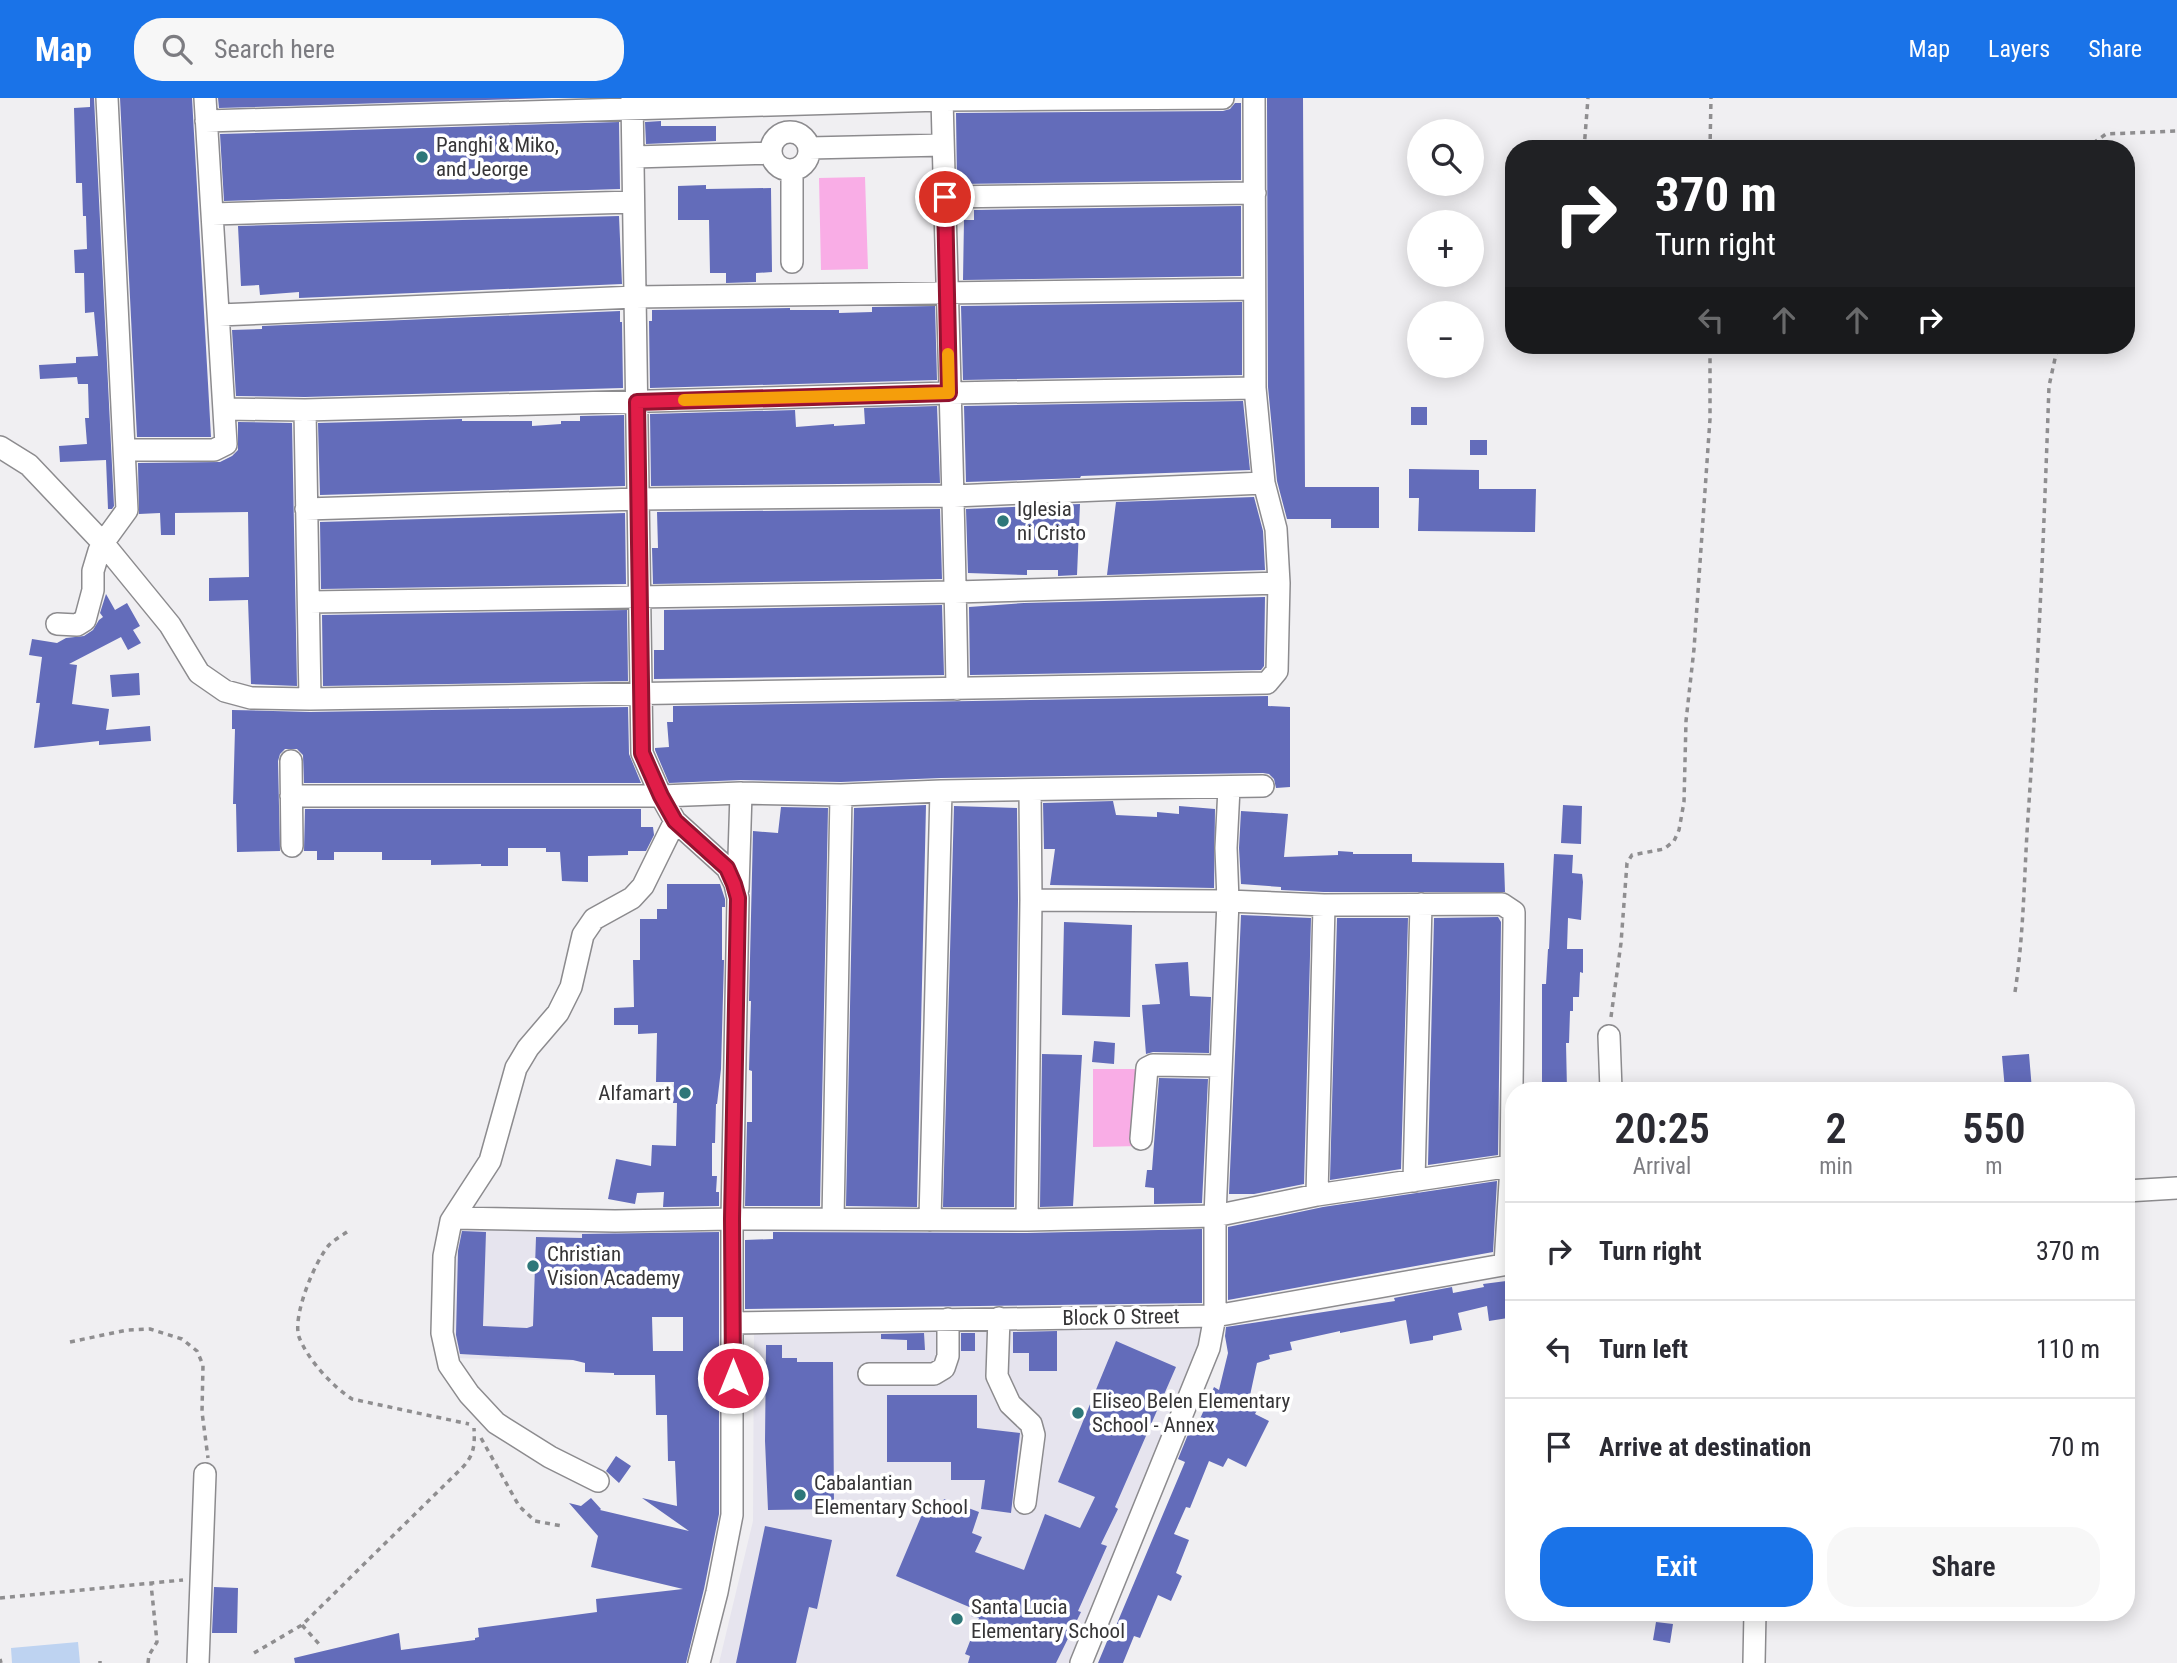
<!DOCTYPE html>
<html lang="en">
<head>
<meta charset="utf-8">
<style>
	body { margin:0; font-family:"Roboto Condensed",sans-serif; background:#f7f7f7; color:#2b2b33; height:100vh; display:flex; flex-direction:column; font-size:26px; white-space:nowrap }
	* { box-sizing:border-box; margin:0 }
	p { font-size:23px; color:#7c7c81 }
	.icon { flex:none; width:38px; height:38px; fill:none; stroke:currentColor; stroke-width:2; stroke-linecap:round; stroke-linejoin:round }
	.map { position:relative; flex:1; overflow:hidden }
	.panel { position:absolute; left:1505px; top:984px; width:630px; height:539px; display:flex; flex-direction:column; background:#fff; border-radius:28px; box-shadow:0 4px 18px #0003 }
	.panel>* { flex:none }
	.guide { position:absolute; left:1505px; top:42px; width:630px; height:214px; border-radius:28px; box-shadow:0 4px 18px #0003; background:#202124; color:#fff; overflow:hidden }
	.fabs { position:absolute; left:1407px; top:21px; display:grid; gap:14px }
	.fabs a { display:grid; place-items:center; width:77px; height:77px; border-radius:50%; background:#fff; box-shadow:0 4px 18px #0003; font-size:35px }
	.pin { position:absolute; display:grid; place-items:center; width:60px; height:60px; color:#fff; margin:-30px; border:4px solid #fff; border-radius:50%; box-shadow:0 2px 7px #0007 }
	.me { position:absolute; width:77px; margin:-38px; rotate:0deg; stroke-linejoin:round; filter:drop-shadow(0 0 5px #0008) }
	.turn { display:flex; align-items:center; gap:24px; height:147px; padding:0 35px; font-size:32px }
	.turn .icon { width:91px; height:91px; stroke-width:2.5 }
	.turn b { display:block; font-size:49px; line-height:60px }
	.lanes { display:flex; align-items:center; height:66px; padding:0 35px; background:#0003; justify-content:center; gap:35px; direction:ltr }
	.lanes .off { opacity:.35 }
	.eta { display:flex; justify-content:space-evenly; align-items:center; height:119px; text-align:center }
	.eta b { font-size:42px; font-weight:600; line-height:49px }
	.cta { display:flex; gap:14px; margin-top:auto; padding:14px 35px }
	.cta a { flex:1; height:80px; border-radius:28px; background:#1a73e8; color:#fff; font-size:28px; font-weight:600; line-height:80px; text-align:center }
	.cta a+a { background:#f7f7f7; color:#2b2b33 }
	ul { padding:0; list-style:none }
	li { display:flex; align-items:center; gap:21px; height:98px; padding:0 35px; border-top:2px solid #e1e1e2 }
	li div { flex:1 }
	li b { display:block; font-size:26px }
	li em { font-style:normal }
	header { display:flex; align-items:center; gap:42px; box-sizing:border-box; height:98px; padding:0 35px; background:#1a73e8; color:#fff }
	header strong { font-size:33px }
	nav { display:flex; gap:38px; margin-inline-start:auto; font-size:24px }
	.search { width:490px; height:63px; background:#f7f7f7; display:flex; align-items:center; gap:18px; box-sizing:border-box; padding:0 24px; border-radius:28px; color:#7c7c81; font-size:26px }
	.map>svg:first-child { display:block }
	.built { fill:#e6e4ee }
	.green { fill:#f9ade6 }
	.water { fill:#bed3f1 }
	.building { fill:#636cba; fill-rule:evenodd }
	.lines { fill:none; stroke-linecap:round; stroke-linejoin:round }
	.minor-casing { stroke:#8c8b8e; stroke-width:24 }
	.path { stroke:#8f8e90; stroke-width:3.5; stroke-dasharray:5 5; stroke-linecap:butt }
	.minor { stroke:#fff; stroke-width:21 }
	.route-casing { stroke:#92132f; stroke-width:18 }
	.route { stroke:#e11d48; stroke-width:12 }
	.slow { stroke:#f59e0b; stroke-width:12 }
	.poi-dot { fill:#2e7779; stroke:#fff; stroke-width:2.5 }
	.labels { text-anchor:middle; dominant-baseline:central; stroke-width:7; stroke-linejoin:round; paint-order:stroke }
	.poi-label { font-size:21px; fill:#363537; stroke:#fff; text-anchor:start }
	.street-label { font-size:21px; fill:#363537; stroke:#fff }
</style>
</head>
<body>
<header>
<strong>Map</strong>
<div class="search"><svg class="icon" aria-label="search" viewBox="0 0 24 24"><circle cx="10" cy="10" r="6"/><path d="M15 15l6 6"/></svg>Search here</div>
<nav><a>Map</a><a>Layers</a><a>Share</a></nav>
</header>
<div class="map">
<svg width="2177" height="1565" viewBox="0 0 2177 1565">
	<rect width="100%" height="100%" fill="#f0eff2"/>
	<path class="built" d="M453,1125l163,3 -2,79 13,57 -177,-4z
		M1210,1227l-138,338h-353l34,-142 1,-195z"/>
	<path class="green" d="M865,79l3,92 -47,1 -2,-92z
		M1093,971h45l1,77 -46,1z"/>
	<path class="water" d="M78,1544l2,21h-68l-1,-15z"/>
	<path class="building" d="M90,0h4l20,408 -2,3h-4l-2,-49 -46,2 -1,-16 28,-2 -2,-26h4l-1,-34h-10l-1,-7 -37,2 -1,-14 37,-2v-6l22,-1 -4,-44 -9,1 -1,-40h-9l-1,-23 13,-1 -1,-33h-3l-1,-33h-6l-2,-75 16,-1z
		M120,0h72l19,339h-74z
		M218,0h334l-333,10z
		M1267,0h36l2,389h74v41h-48v-9h-44l-10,-38 -9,-94z
		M1235,5h6v77l-284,4 -1,-71 267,-2 7,-2z
		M661,23v5h55v15l-70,3 -1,-22z
		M619,24l1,67 -396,12 -4,-67z
		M706,87v4l65,-1 1,84 -16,1v9l-30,1v-10h-16l-1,-53h-31v-34z
		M1241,108v70l-278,4 1,-60h10v-10z
		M619,118l3,68 -323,14v-6l-39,3 -1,-10 -18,1 -3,-60z
		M1242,204v73l-279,5 -2,-74z
		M935,208l2,74 -287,8 -1,-67h3v-11l138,-2v2h49v3l33,-1v-5z
		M620,213v11h2l1,66 -318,9 -69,-1 -4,-66 30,-1v-3z
		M1243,303l7,69 -169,6 -1,2 -114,4 -2,-76z
		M937,308l3,77 -289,3 -1,-72 145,-4 1,17 38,-3v2l31,-2 -1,-16z
		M1411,309h16v18h-16z
		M624,317l1,71 -305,9 -2,-72 144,-4v2h70v5l29,-2v-3h19v-5z
		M238,324l54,1 5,263 -46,-2 -3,-84 -39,1v-23l40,-1 -1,-65 -73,1v22h-14l-1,-22 -21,1 -1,-51 82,-1 12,-6 6,-6z
		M1470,342h17v15h-17z
		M1409,371l70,1v19h57l-1,43 -117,-1 1,-33h-10z
		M1254,399l9,34 2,39 -158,5 9,-73z
		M1080,406l-3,71 -19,1v-6h-31v5l-59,-2 -2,-64z
		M940,411l2,70 -289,5 -1,-36h6l-1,-36z
		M625,415l1,71 -305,5 -1,-67z
		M106,496l9,16 12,-7 13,23 -7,4 8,13 -13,7 -7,-13 -52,27 8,1 -5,39 37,5 -3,21 44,-4 1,15 -52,4v-4l-65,7 6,-45h-4l6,-46 -13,-2 3,-16 25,4 9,-5 18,-2 9,-6 6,-10 4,-3 -3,-4z
		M1265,499l-1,69 -3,4 -291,5 -1,-68 55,-4z
		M942,507l2,70 -290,4v-29h10v-40z
		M627,512l1,71 -305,5 -1,-71z
		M139,575l1,22 -28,2 -2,-22z
		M1268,598v10l22,1v80l-14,1 -2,-9 -5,-5 -6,-1 -322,5 -100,4 -100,-2 -72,3 -14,-33v-2l14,-1 -2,-25h6v-16z
		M628,609l1,47 12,29h-337l-1,-28 -6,-6h-12l-5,5 -2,7 2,90 -43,1 -1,-48h-3l2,-75h-3v-19l78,2z
		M1113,703l3,14 41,2v-5l22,2v-8l36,3 -1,79 -164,-3 5,-36h-11l-1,-46z
		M926,707l-9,402 -71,-1 8,-398z
		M1563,707l19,1 -1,38 -20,-1z
		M954,708l63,2 1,92 -4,307h-71z
		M781,709l47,1 -8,398h-75l2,-84h5v-51l-3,-1 2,-69h-2l4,-170 25,2z
		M305,711h336v18h12l1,8 -8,16h-18v4l-40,1v26l-26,-1 -2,-29h-14v-4h-38v18h-27v-2l-50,1v-5h-49v-8h-48v8h-17v-9h-13z
		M1241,713l47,3 -4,43 54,-2v-4l15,1v2h59v8l92,1 1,29h-181l-43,-2v-3l-40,-3 -2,-36z
		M1554,756l19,1 -1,18 10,1 1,8 -2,38 -13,-2 -1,31h16v24l-3,-1 -1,25h-6v14h-3l-1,32h-3l1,47 -25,-1v-105h4l2,-35h1z
		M667,786h53l5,15v8h-3v53h2l-3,109 -4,35h-1l-1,39h-3v33h5l-1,16h3v14l-56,1 1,-15 -27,1 -2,11 -27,-5 8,-40 35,7 1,-21 24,1 1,-43h-4l1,-21h-18l1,-49 -19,1v-9h-24v-17l20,-1 -1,-47h7v-41h17v-10h10z
		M1241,817l70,3 -7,266 -50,10h-25z
		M1498,819l3,5 -3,233 -70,10 6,-247z
		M1337,820h71l-7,251 -71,11z
		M1064,824l68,3 -2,92 -68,-2z
		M1188,864l2,34 21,1 -2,56 -56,-1 -7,2 -4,-49 18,-1 -5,-40z
		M1094,943l21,2 -1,21 -22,-2z
		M1042,956l40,1 -9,151 -33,1z
		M2029,956l3,36h-27l-3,-34z
		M1159,980l49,1 -6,124 -48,1v-16l-9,-1 2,-17h5z
		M1497,1083l-4,71 -265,48v-73l95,-20z
		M1202,1131v74l-457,6v-69l28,-1v-7l254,1z
		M462,1133l24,1 -3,94 44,2 6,-2 3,-89 46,1v-4l137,-2v282l-15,75 -18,74h-391l-1,-5 105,-25 2,17 74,-10v-2l4,-1 -1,-9 119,-16 -1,-13 87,-10 -92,-22 7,-31 -29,-33 12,3 10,-8 10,11 -1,1 89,21 -47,-33 35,8 -2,-45h-7l-1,-46h-11l-1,-40h-41v-2l-29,-1v-9l-12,-3 -113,-6 -4,-19 2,-84zM652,1219h31v34h-30z
		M1514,1182v37l-25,4 -2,-15 -29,7 4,17 -29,6v4l-23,4 -4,-24 -66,13v-2l-50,11 2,8 -23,5 1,4 -13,4 -8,37 11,5 -5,9 14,7 -23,46 -18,-9 -5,9 -14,-6 -19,47 -4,-1 -12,27 15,6 -13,33 6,3 -11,25 -13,-6 -18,43 -6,-2 -11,27h-25l10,-24 2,1 75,-178 -7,-3 13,-32 5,1 18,-41 5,3 9,-37 -3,-17 1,-9 169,-26 -1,-3 58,-11 1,6 31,-6 -1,-3z
		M1057,1233v40h-28v-18h-16v-21z
		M924,1235l1,17h-18v-10l-26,-1v-5z
		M961,1235h14v18h-14z
		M1116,1243l60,26 -61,140 3,2 -17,35 6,2 -29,65 3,1 -25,51h-88l2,-7 -5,-2 14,-36 -8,-2 3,-7 -78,-33 27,-64 14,6 7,-19 35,13 -7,21 10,4 -7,15 49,18 21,-56 35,14 15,-31 -37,-15z
		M766,1247h16v13h15v4h36l1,147 -66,1 -3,-69z
		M887,1297h90v33l43,5 -9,80 -30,-4 4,-29h-34v-18h-64z
		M616,1358l15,10 -12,17 -13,-12z
		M765,1428l67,14 -15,69 -8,-2 -13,56h-60z
		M214,1489l24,1 -1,45h-25z
		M1656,1524l17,2 -3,19 -17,-3z"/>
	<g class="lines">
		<defs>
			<path id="minor" d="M632,0l10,655 19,43 14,25 52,47 8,16 3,14 -6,321v296l-15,77 -18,71
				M942,0c5,197 12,394 15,591
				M206,23l736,-21 281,-2
				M771 53a19 19 0 1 1 38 0a19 19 0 1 1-38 0Z
				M809,50l134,-3
				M634,59l136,-4
				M792,73v91
				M945,99l310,-4
				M212,116l421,-12
				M219,217l416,-18 619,-8
				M225,311l80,1 644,-17 306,-5
				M305,312l5,289
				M0,349l29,18 74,78 67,82 29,48 26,18 26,7 59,1 957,-16 10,-12 2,-88 -3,-54 -12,-46 -9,-95 -1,-290
				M126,352h88l12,-6 -21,-346
				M306,411l332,-10 316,-3 310,-13
				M309,504l646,-10 324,-9
				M57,526l20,1 8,-5 8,-30v-19l6,-20 4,-8 24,-33 -20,-412
				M291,663l1,85
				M291,698h370l80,-3 100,2 100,-4 322,-5
				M738,791l3,-96
				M1031,802l197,1 96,4 178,-1 12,8v10l-3,244 -6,98
				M1609,938l2,54
				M1141,1041l6,-71 6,-3 68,1
				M1414,1083l7,-277
				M2126,1093l51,-3
				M1317,1097l7,-290
				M453,1120l162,3 117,-2 295,1 188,-4 102,-21 194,-29
				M833,1121l8,-424
				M930,1122l11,-429
				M1027,1122l4,-320 -1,-109
				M999,1220l-2,58 13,28 21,20 3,11 -9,68
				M733,1225l482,-7 299,-53
				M869,1276h65l10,-6 4,-12v-37
				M598,1383l-48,-24 -54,-34 -27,-29 -20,-29 -7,-32 2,-77 7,-35 39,-60 26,-93 12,-20 30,-35 13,-26 12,-52 11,-16 38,-21 11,-12 32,-65
				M198,1565l7,-189
				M1081,1565l128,-315 6,-32v-100l13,-315 -2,-53 3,-60
				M1754,1565l1,-51"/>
		</defs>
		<use href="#minor" class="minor-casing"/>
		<path class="path" d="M1584,51l4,-51
			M1710,51l1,-51
			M2085,51l21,-15 71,-3
			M2015,894c9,-59 9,-117 13,-175 10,-144 16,-287 21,-431l9,-41
			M1611,919l10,-74 6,-80 5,-8 32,-6 10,-8 5,-11 5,-28 2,-81 8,-72 16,-230v-74
			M347,1134c-6,4 -13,8 -18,13 -14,16 -37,71 -30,92 9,23 33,49 53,62l117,25
			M70,1244l57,-12 23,-1 32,10 15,12 6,14 -1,47 6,46
			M481,1340l38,68 16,15 27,5
			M0,1500l183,-18
			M302,1527l17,19
			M254,1555l48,-28 160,-157c12,-13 13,-22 12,-40
			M0,1561l1,4
			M100,1563v2
			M148,1565l1,-8 8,-13 -6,-58"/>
		<use href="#minor" class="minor"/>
	</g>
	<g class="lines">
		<defs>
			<path id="route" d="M733,1280l-1,-159 6,-321 -4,-14 -7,-16 -52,-47 -14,-25 -19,-43 -5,-351 312,-9 -4,-196"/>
		</defs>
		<use href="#route" class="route-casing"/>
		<use href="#route" class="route"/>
		<path class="slow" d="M684,302l265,-7 -1,-39"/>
	</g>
	<g class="poi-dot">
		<circle cx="422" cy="59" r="7"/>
		<circle cx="1003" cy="423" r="7"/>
		<circle cx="685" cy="995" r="7"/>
		<circle cx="533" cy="1168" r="7"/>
		<circle cx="1078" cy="1315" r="7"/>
		<circle cx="800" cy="1397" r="7"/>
		<circle cx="957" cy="1521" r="7"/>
	</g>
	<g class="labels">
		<g class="poi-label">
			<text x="436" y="47">Panghi &amp; Miko,<tspan x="436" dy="24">and Jeorge</tspan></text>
			<text x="1017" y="411">Iglesia<tspan x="1017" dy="24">ni Cristo</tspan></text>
			<text x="671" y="995" text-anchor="end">Alfamart</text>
			<text x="547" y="1156">Christian<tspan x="547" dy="24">Vision Academy</tspan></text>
			<text x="1092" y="1303">Eliseo Belen Elementary<tspan x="1092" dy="24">School - Annex</tspan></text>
			<text x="814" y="1385">Cabalantian<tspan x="814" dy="24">Elementary School</tspan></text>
			<text x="971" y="1509">Santa Lucia<tspan x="971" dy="24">Elementary School</tspan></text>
		</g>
		<g class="street-label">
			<text transform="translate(1121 1219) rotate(-1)">Block O Street</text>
		</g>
	</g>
</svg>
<div class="fabs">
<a><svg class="icon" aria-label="search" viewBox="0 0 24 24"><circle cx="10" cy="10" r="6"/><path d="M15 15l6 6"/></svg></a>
<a>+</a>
<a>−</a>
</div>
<div class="pin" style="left:945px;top:99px;background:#d93025"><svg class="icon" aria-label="arrive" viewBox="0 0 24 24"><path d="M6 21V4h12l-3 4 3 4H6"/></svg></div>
<svg class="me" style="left:733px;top:1280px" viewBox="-20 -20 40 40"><circle r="17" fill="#e11d48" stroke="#fff" stroke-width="3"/><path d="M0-11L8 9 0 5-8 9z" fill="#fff"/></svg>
<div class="guide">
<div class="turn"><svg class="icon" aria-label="right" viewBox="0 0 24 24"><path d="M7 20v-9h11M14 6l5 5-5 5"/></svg><div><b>370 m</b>Turn right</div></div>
<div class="lanes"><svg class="icon off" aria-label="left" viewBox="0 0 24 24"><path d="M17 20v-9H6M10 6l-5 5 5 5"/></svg><svg class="icon off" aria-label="ahead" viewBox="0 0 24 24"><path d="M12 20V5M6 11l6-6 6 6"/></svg><svg class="icon off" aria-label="ahead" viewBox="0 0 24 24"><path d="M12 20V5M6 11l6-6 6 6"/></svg><svg class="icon" aria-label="right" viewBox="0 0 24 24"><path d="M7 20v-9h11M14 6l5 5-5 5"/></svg></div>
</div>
<section class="panel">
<div class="eta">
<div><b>20:25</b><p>Arrival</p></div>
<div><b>2</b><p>min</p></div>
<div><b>550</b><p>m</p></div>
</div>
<ul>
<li><svg class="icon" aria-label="right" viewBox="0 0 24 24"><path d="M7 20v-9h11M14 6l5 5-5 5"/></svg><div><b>Turn right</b></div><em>370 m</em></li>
<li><svg class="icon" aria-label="left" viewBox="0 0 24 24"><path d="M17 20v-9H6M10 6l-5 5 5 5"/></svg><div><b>Turn left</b></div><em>110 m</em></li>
<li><svg class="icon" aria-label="arrive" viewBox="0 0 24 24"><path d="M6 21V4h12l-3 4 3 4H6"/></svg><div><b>Arrive at destination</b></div><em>70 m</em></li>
</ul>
<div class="cta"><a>Exit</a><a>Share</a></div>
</section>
</div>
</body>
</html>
